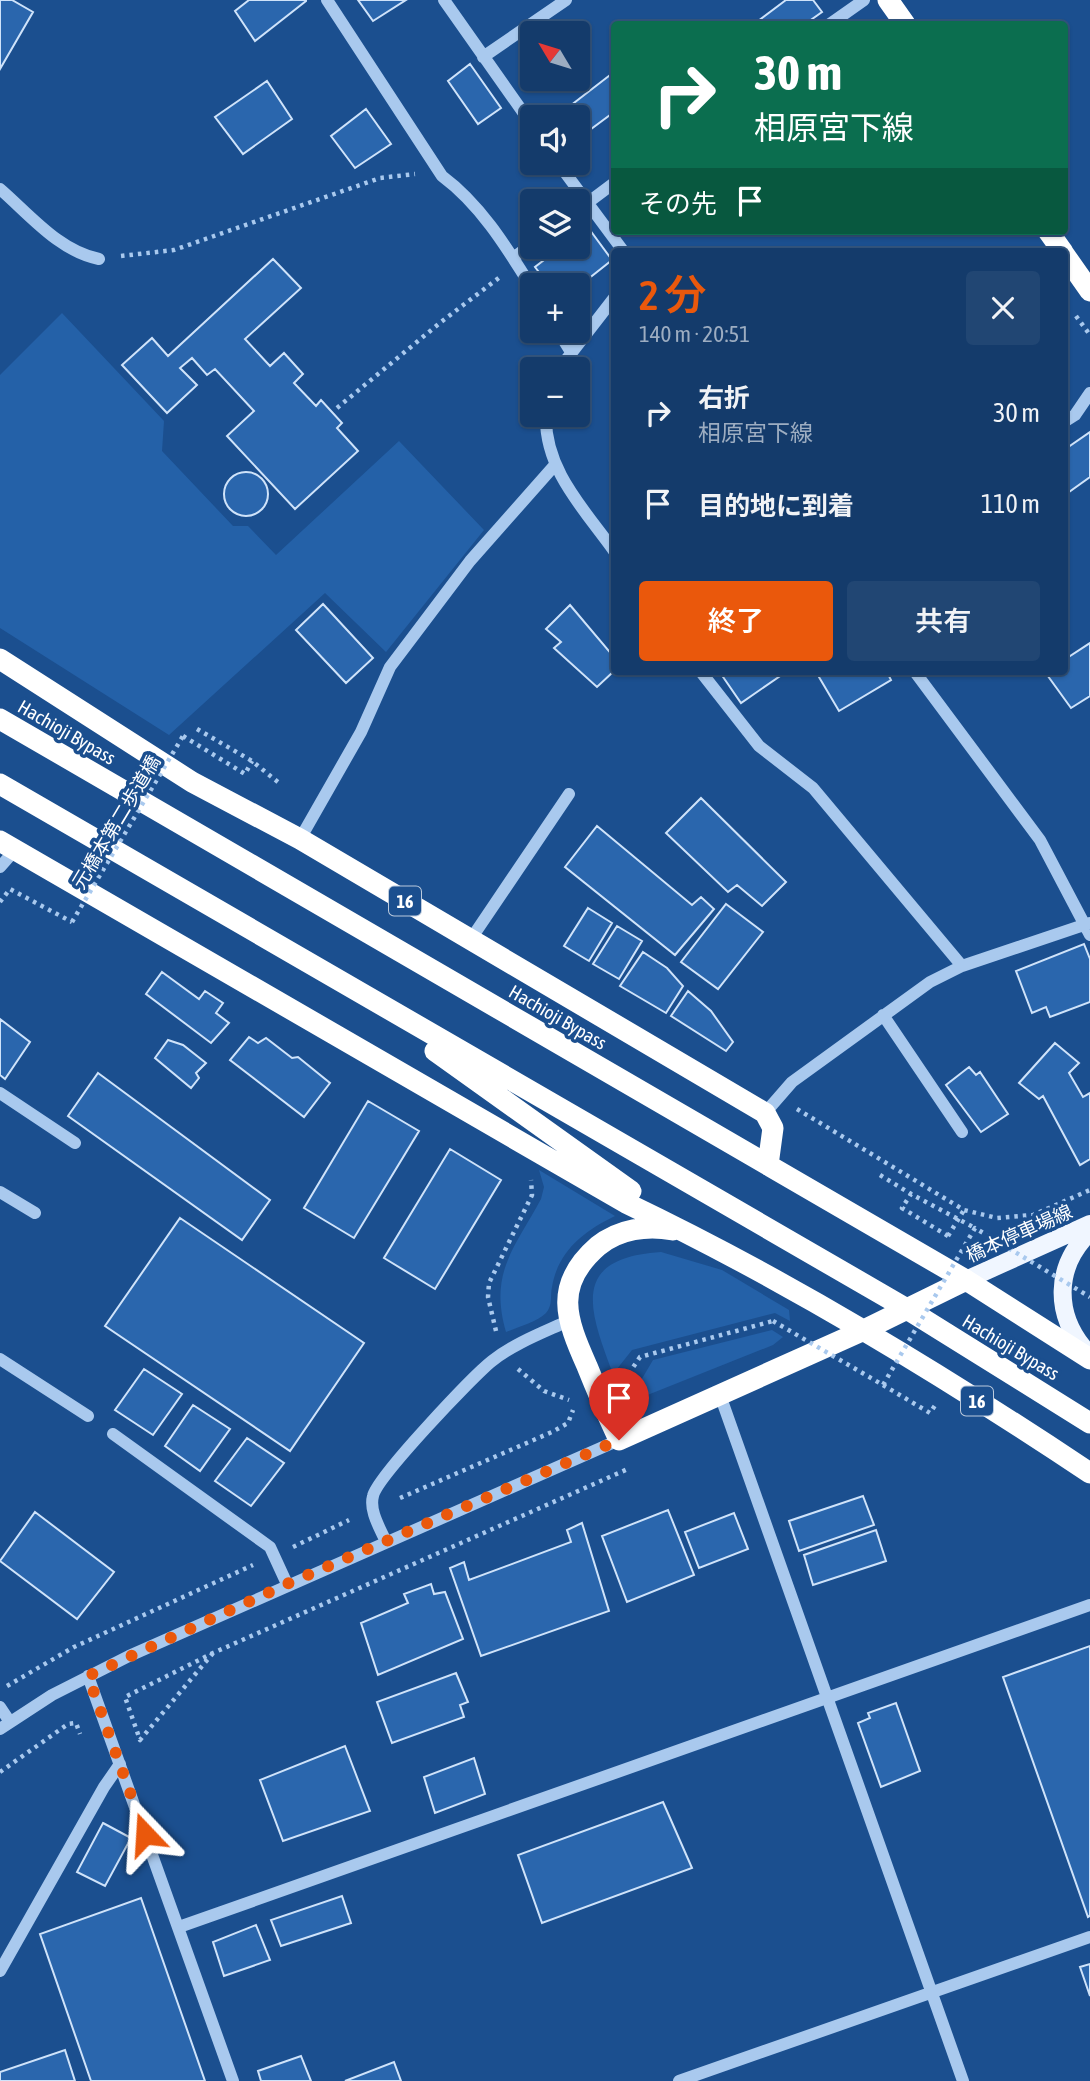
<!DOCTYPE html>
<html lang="ja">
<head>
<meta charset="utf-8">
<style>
	body { margin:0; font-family:"Asap Condensed","Noto Sans JP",sans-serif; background:#214673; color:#f1f3f6; height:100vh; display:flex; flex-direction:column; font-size:26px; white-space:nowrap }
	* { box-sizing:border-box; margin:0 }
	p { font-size:23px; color:#9dadc1 }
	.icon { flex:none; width:38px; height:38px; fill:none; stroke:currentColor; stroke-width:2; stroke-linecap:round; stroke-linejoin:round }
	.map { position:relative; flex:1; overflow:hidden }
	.sheet { position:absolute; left:611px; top:248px; width:457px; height:427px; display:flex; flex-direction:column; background:#143b6b; border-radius:7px; box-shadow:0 2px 5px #0004,0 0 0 2px #33557e }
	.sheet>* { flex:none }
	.guide { position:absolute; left:611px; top:21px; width:457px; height:214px; border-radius:7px; box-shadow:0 2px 5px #0004,0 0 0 2px #33557e; background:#0b6e4f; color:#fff; overflow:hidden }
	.needle { width:46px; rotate:308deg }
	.controls { position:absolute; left:520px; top:21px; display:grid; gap:14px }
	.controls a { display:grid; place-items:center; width:70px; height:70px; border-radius:7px; background:#143b6b; box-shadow:0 2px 5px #0004,0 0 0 2px #33557e; font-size:35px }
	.pin { position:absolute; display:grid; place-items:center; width:60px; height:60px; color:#fff; margin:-72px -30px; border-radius:50% 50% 50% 0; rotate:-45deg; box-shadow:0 0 7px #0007 }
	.pin .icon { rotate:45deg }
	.me { position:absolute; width:77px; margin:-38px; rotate:340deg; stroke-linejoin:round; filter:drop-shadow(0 0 5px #0008) }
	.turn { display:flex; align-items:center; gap:24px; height:147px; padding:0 28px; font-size:32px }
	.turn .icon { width:91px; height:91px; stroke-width:2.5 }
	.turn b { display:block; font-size:49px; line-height:60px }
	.then { display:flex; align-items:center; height:66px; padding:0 28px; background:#0003; gap:14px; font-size:26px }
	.round { display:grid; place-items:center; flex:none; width:74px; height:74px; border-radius:7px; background:#214673 }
	.head { display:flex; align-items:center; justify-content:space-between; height:119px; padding:0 28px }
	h1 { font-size:42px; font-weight:600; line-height:52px; color:#ea580c }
	.button { display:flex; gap:14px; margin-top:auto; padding:14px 28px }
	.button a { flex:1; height:80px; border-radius:7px; background:#ea580c; color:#fff; font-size:28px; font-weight:600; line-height:80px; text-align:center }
	.button a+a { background:#214673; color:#f1f3f6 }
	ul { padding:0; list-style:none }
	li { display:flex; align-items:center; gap:21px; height:91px; padding:0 28px }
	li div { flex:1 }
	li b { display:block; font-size:26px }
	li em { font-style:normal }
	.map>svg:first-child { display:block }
	.green { fill:#2461a8 }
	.building { fill:#2a66ad; stroke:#cfe3fa; stroke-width:2 }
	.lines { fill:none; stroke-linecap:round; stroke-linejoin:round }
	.path { stroke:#a9c9ee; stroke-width:4.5; stroke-dasharray:3.5 5; stroke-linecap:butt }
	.minor { stroke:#a9c9ee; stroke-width:12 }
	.major { stroke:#f0f6ff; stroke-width:18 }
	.highway { stroke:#fff; stroke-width:21 }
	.path-bridge { stroke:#a9c9ee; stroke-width:4.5; stroke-dasharray:3.5 5; stroke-linecap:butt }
	.route { stroke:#ea580c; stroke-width:12; stroke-dasharray:0 21.6 }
	.labels { text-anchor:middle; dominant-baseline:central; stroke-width:7; stroke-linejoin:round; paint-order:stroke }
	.shield { fill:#1b4f8f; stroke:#bbcadd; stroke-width:2 }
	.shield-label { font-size:18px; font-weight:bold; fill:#fff }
	.street-label { font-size:19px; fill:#fff; stroke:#1b4f8f }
</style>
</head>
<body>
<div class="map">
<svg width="1090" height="2081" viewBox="0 0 1090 2081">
	<rect width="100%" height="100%" fill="#1b4f8f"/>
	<path class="green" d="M62,313l102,108 -2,30 71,75h15l28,29 123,-114 85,89 -98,122 -61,-59 -156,142 -169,-107v-253z
		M539,1170l76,46c-31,15 -57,35 -63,71 -2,9 1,18 -6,26 -9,9 -28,14 -40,19 -17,-59 8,-83 35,-133l3,-12z
		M661,1252l61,18 67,40 1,11 -15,-8 -143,37 -19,24c-24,-64 -44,-116 48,-122z
		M772,1330l11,7 -10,8 -133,53 -7,-4 20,-34z"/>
	<path class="building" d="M0,0h12l21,12 -33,57z
		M249,0h57v1l-51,40 -20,-30z
		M358,0h48l-33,21z
		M786,0h27l9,12 -17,12h-51z
		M470,64l31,44 -23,16 -30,-43z
		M614,72v40l-27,20 -17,-26z
		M267,81l25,38 -49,35 -28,-37z
		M366,109l25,35 -36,24 -24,-32z
		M587,226l25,34 -34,27 -29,-2 -14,-18 26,-20h17v-13z
		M273,259l28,29 -56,51 25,27 14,-13 19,21 -9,9 22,23 5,-6 21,23 -5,5 21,23 -63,58 -68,-73 27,-25 -39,-42 -8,6 -15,-17 -12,10 17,17 -30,28 -45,-48 30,-27 16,18z
		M1090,432v45l-21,15 -5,-9v-33z
		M224 494a22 22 0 1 1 44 0a22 22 0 1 1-44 0Z
		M323,604l50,54 -27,25 -50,-53z
		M570,605l44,52v14l-17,16 -43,-39 7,-6 -15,-13z
		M1090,643v53l-19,12 -26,-36h19v-12z
		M725,672h61l-45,31 -20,-29z
		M816,672h71l4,8 -52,31z
		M701,798l85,84 -24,24 -25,-21 -9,7 -62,-59z
		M597,826l95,79 9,-8 13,12 -39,46 -110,-88z
		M726,904l37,28 -45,57 -37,-27z
		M588,908l24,15 -23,38 -25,-15z
		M617,926l25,15 -23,38 -26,-15z
		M1084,944l6,15v43l-40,15 -4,-10 -14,6 -16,-42z
		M643,952l24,16 16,18 -17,27 -46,-27z
		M162,972l37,27 6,-8 18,12 -7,10 13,10 -18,20 -65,-49z
		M688,991l23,20 22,31 -7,9 -55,-35z
		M0,1019l30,23 -25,37 -5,-4z
		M249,1037l9,6 8,-5 26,20 6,-1 32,26 -26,34 -74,-57z
		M168,1040l15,5 23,18 -10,10 3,5 -8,10 -36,-30z
		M1055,1043l24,20 -10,10 14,24 7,-4v66l-10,6 -37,-69 -4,3 -20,-16z
		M969,1067l7,8 4,-3 28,42 -27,18 -35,-47z
		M98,1073l172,127 -28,40 -174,-124z
		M368,1101l51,30 -65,107 -50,-30z
		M450,1149l51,31 -66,109 -51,-31z
		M180,1218l184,125 -74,108 -185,-125z
		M144,1369l38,25 -29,41 -38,-25z
		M193,1405l37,24 -30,42 -35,-25z
		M247,1438l37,25 -33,43 -36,-25z
		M863,1496l11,29 -75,26 -10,-30z
		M668,1510l26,65 -67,27 -25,-66z
		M35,1512l79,60 -37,47 -77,-58z
		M734,1513l14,36 -49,19 -14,-36z
		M582,1523l27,88 -128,45 -31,-88 14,-6 5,18 102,-38 -4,-12z
		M876,1530l10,31 -73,24 -9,-30z
		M431,1584l3,10 11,-2 18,47 -85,36 -17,-52 47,-20 -4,-9z
		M1090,1646v270l-2,1 -85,-240z
		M456,1673l12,29 -8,3 4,12 -72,26 -15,-41z
		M896,1703l24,68 -39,16 -23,-64 12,-5 -2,-5z
		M345,1746l25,65 -87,30 -23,-61z
		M474,1758l11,36 -50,19 -11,-36z
		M663,1802l29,66 -150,55 -24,-68z
		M103,1823l28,15 -26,48 -28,-14z
		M342,1896l9,27 -70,23 -10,-26z
		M141,1898l64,183h-114l-51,-147z
		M256,1925l14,35 -46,16 -11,-34z
		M1090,1964v32l-10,-29z
		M65,2050l10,31h-75v-9z
		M301,2056l10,25h-50l-3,-10z
		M394,2062l7,19h-56z"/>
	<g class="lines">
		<path class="path" d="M121,256l53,-6 206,-72 35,-4
			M1076,316l14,19
			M337,408l104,-86 59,-45
			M197,729l55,32 27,22
			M183,736l62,38 7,-13
			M0,902l10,-13 62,33
			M797,1109l167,101 33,8 36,-3 57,-25
			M880,1175l31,19
			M948,1236l16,-26
			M496,1331l-8,-34 1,-14 43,-88 -1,-15
			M518,1369l26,22 25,9
			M624,1381l16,-24 133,-36
			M883,1385l47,28 6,-9
			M400,1498l152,-66 16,-9 5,-13
			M293,1547l56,-27
			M213,1653l-73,87 -15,-43 88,-44 417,-185
			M7,1686l67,-39 179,-82
			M0,1772l68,-48 8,-1 4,11"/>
		<path class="minor" d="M327,0l115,176c39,29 65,72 90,112
			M444,0l88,125
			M830,24l34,-24
			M483,57l83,-57
			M558,163l66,89
			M0,189c30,26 59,62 99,70
			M578,210l36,-27
			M513,258l19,-14
			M558,331l13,21
			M559,369l55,-71
			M546,415c-2,54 38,94 68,136
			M1064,422l11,-7 15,-22
			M701,672l58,74 54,42 149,178
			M915,672l125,168 50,95
			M300,839l61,-107 29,-65 80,-106 84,-95
			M0,867l15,-17
			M471,939l98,-145
			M883,1015l79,117
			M0,1093l75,50
			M765,1113l27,-31 138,-100 32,-16 128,-43
			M0,1192l35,21
			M0,1359l88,57
			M720,1395l243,686
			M113,1434l157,113 17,37
			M386,1542c-6,-14 -17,-31 -13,-46 4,-19 100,-120 119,-135 23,-18 50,-28 76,-40
			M88,1676l145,405
			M0,1707l10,15
			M0,1729l52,-34 77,-39 490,-216
			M179,1927l911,-322
			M0,1971l104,-184 16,-23
			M679,2081l411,-144"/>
		<path class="major" d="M966,1280l124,-56
			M1087,1352c-33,-37 -33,-85 3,-120"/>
		<path class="highway" d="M888,0l17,24
			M1048,231l15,21
			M1064,254l26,37
			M0,659l192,123 108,57 465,274 8,15 -5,37
			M0,719l966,561 124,79
			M0,784l907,525 183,114
			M0,841l626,362c161,77 315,171 464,270
			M435,1051l196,140
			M673,1230c-26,-5 -54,-1 -75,16 -45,39 -32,73 -11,120 10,25 21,50 32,74l243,-109 104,-51"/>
		<path class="path-bridge" d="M72,922l111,-186
			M948,1236l-46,-28 9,-14 64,34
			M773,1321l110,64 92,-157 115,69"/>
	</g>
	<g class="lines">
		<path class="route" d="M145,1834l-57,-158 199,-92 332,-144"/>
	</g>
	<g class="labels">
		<g class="shield">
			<rect x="389" y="886.5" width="32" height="29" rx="5"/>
			<rect x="961" y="1386.5" width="32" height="29" rx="5"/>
		</g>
		<g class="shield-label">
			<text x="405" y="901">16</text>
			<text x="977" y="1401">16</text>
		</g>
		<g class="street-label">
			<text transform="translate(67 732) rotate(30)">Hachioji Bypass</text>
			<text transform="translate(116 822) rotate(-59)">元橋本第二歩道橋</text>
			<text transform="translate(558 1017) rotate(30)">Hachioji Bypass</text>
			<text transform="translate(1019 1233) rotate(-24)">橋本停車場線</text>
			<text transform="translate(1011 1347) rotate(31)">Hachioji Bypass</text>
		</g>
	</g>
</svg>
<div class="controls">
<a><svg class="needle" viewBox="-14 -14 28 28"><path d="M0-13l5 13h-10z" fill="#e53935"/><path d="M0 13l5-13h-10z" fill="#9dadc1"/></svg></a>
<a><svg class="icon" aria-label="sound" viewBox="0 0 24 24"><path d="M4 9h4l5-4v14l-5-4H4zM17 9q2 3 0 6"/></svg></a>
<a><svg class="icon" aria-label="layers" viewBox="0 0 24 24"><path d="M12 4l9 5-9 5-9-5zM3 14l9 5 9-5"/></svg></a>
<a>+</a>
<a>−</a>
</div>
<div class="pin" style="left:619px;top:1440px;background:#d93025"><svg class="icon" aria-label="arrive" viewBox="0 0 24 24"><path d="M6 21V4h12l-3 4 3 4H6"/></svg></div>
<svg class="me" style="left:145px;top:1834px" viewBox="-20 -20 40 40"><path d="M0-17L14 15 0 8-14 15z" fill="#ea580c" stroke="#fff" stroke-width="4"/></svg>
<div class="guide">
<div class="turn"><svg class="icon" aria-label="right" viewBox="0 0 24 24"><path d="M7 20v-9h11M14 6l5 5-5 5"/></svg><div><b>30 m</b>相原宮下線</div></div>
<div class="then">その先<svg class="icon" aria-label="arrive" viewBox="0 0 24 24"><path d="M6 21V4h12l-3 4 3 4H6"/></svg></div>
</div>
<section class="sheet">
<div class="head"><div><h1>2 分</h1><p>140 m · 20:51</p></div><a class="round"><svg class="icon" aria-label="close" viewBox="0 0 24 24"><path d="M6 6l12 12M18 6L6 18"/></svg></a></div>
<ul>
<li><svg class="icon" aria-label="right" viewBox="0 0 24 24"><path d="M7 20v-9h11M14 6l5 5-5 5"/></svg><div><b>右折</b><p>相原宮下線</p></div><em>30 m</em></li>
<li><svg class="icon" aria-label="arrive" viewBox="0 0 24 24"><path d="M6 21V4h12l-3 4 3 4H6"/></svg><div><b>目的地に到着</b></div><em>110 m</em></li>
</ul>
<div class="button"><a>終了</a><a>共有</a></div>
</section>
</div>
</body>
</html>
